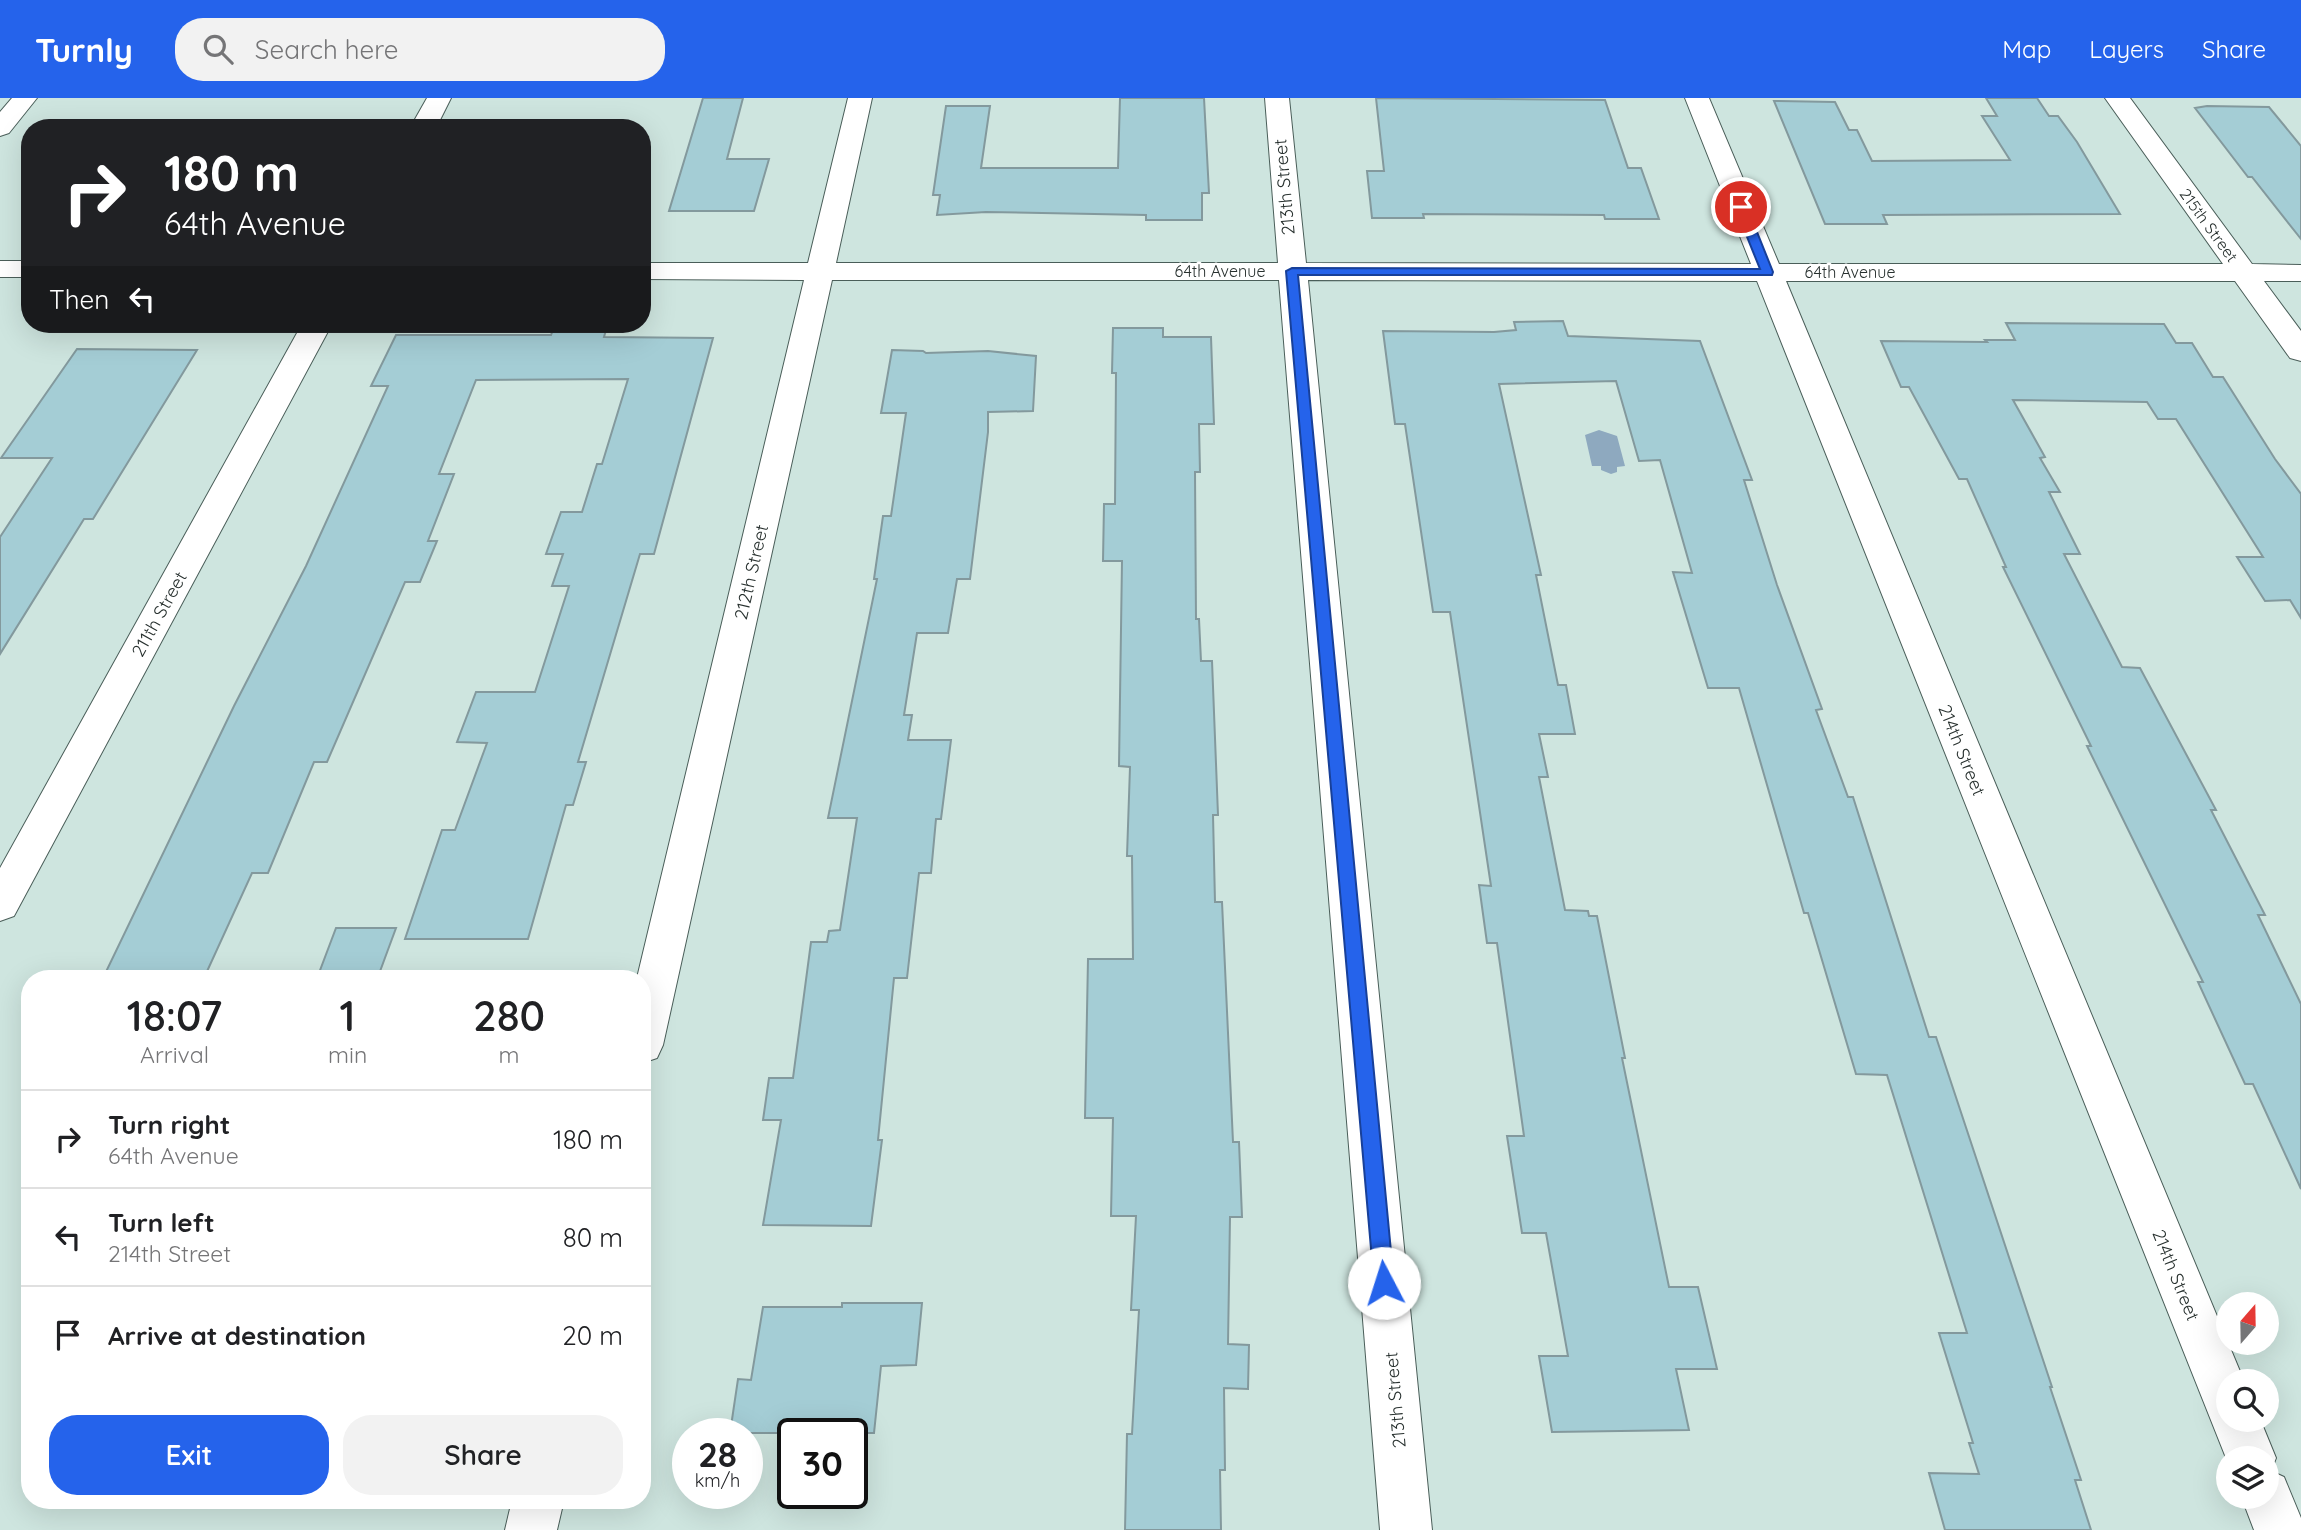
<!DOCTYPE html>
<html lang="en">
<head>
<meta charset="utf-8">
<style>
	body { margin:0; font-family:Quicksand,sans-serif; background:#f2f2f2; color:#202124; height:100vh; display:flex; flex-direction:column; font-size:26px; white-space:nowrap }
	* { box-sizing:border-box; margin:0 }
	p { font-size:23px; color:#757577 }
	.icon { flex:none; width:38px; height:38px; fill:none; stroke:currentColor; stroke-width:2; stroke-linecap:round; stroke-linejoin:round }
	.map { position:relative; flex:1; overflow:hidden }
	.sheet { position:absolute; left:21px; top:872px; width:630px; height:539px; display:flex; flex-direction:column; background:#fff; border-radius:28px; box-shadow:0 7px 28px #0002 }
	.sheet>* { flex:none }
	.hud { position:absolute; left:21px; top:21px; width:630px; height:214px; border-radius:28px; box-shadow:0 7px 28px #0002; background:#202124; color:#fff; overflow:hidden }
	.needle { width:46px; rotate:20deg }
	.buttons { position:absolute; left:2216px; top:1194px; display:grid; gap:14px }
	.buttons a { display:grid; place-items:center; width:63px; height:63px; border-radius:50%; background:#fff; box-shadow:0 7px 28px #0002; font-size:35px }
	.speed { position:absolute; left:672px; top:1320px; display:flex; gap:14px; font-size:35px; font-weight:700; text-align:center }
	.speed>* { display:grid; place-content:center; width:91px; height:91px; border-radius:50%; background:#fff; box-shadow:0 7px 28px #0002; line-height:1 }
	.speed small { font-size:18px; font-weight:400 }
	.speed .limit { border:4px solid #111; border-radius:10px; background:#fff; color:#111 }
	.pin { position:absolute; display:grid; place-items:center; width:60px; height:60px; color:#fff; margin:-30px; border:4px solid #fff; border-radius:50%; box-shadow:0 2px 7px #0007 }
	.me { position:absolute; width:77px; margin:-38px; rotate:355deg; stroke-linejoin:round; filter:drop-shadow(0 0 5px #0008) }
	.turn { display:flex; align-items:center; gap:24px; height:147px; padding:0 28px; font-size:32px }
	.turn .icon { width:91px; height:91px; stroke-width:2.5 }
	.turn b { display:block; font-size:49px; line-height:60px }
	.then { display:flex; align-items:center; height:66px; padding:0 28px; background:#0003; gap:14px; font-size:26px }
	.eta { display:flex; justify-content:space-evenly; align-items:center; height:119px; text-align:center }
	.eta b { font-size:42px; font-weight:600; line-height:49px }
	.action { display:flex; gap:14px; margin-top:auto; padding:14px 28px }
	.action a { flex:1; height:80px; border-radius:28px; background:#2563eb; color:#fff; font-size:28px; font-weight:600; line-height:80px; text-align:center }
	.action a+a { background:#f2f2f2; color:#202124 }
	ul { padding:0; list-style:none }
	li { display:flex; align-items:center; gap:21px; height:98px; padding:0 28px; border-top:2px solid #e0e0e0 }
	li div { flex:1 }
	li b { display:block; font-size:26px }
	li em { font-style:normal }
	header { display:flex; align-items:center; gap:42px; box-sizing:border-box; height:98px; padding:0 35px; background:#2563eb; color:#fff }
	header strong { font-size:33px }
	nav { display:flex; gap:38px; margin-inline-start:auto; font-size:24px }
	.search { width:490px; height:63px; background:#f2f2f2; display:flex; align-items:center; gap:18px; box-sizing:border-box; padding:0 24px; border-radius:28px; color:#757577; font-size:26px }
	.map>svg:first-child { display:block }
	.water { fill:#8ea9bf }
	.building { fill:#a4cdd5; stroke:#83999d; stroke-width:2 }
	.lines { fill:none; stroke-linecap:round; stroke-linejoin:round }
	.minor-casing { stroke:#4a5e59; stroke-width:2 }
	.minor { fill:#fff; fill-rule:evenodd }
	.route { fill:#2563eb; stroke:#184099; stroke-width:2 }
	.labels { text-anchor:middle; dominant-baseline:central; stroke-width:5; stroke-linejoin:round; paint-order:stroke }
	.far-street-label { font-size:16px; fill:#28312f; stroke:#fff }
	.street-label { font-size:18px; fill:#28312f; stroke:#fff }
</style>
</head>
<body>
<header>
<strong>Turnly</strong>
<div class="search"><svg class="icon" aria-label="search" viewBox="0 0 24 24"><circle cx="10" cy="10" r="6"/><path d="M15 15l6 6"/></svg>Search here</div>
<nav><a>Map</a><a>Layers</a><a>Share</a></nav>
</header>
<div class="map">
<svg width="2301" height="1432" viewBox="0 0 2301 1432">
	<rect width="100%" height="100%" fill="#cee5df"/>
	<path class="water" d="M1599,332l18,6 8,30 -8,1v5l-6,2 -10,-4v-4h-9l-7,-31z"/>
	<path class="building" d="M703,0h40l-16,61h42l-15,52h-85z
		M1120,0h84l5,95h-7v27h-56v-5l-160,-3 -49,3 3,-20h-7l13,-89h44l-9,62h137z
		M1376,0l229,2 23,68h13l18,51h-54l-1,-4 -181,-1 1,4h-52l-5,-47h17z
		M1986,0h51l12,18h9l19,26 43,72 -237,1 4,9h-62l-51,-123 61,1 14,28h8l15,31 138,-1 -28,-44h15z
		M2207,8l62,1 32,39v93l-49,-62h-4l-53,-69z
		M1563,223l5,15 132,5 52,139h-8l33,105 45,124 -6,1 32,87h5l76,240h7l116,350h-2l31,93h-6l16,50h-146l-16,-57 50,1 -10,-31h4l-34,-110h28l-80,-258 -31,-1 -48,-161h-4l-65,-225h-31l-35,-116 19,1 -32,-113 -21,1 -23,-80 -117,3 42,191h-5l22,110h8l9,49h-36l9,43h-9l26,133 23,1 1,5h8l28,142h-3l47,229h29l19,82h-41l13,61 -137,2 -13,-76h29l-22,-123h-24l-15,-97h17l-27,-193h-10l-8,-58 12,1 -41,-274h-17l-28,-188h-10l-12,-93 111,1 22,-2 -2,-8z
		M2006,225l158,1 12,19h16l21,34h10l52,82 26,35v124l-11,-18 -25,1 -28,-44h26l-87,-138h-18l-11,-17 -134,-2 32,57 -5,1 20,34h-11l31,62h-16l58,113 18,1 76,142h-5l54,105h-7l43,89v185l-48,-105h-8l-47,-102h5l-116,-236h4l-88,-179h3l-39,-88h-8l-50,-92h-8l-20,-46 106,1 -2,-2h30z
		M1113,230h50v9h48l3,87h-15l1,48h-5l1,147h3l2,42h11l6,154h-5l2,87h7l11,240h6l3,75h-12l-2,127 21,1 -1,44 -24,-1 1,82h-5l1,60h-96l2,-96h5l7,-124h-8l5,-94h-25l2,-98h-28l3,-159h45l-1,-103h-5l3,-89 -11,-1 3,-205h-19l1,-57h11l1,-131h-4z
		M553,232h53l-2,7 109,1 -59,216h-14l-62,208h8l-13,43h-7l-38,134h-123l37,-109h13l32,-87 -30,-1 19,-50h59l34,-106h-17l11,-32h-17l15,-42h21l15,-48h5l26,-85 -152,1 -37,94h15l-26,67h9l-17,41h-15l-78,180h-13l-46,111h-16l-48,105h-101l131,-272 72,-140 82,-180h-17l25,-51h155z
		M77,251l120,1 -104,169h-9l-84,135v-117l52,-79h-51z
		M892,252l31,1 3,2 62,-2 48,5 -3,55 -45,1v20l-18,147h-13l-9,54h-31l-13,82h8l-4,25h43l-10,79h-5l-5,54h-12l-12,105h-13l-16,162h4l-11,86 -108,-1 18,-105h-18l6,-42h24l18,-136h16l2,-11 11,-1 17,-112h-29l49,-239h-3l9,-63h8l15,-103h-25z
		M336,830h60l-17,46 -60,-1z
		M842,1205h80l-6,62 -35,1 -7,67h-144l8,-54 13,1 12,-73h79z"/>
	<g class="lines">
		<defs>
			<path id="minor" d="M12,0h25l-28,35 -9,3v-24z
				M427,0h24l-15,30h-26z
				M848,0h24l-36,165h442l-13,-165h24l17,165 445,1 -66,-166h24l70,166h444l-118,-166h25l122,166 49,1v16h-37l37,50v30l-11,-3 -55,-77h-449l458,1100h-16v38h32l16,39 -5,13 13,6 17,41v12h-47l-13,-34h25v-38h-38v5l-471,-1182 -449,-1 124,1250h-52l-101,-1250h-447l-169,765 -6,13 -15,5v-85h-5l167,-698 -162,-1v-16h166z
				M0,163h30v16h-30z
				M302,226h30l-318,592 -14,5v-53z
				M512,1402h52l-7,30h-52z"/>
		</defs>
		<use href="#minor" class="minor-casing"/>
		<use href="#minor" class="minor"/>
	</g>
	<path class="route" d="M1737,107l10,2 26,65 -1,3h-474l96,1008 -3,6 -7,3 -7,-3 -3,-6 -88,-1012 6,-3 468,1 -25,-62z"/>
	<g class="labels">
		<g class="far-street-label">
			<text transform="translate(2209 127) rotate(54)">215th Street</text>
			<text x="1220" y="173">64th Avenue</text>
			<text x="1850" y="174">64th Avenue</text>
		</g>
		<g class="street-label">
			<text transform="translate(1284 89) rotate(-95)">213th Street</text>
			<text transform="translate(751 474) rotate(-77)">212th Street</text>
			<text transform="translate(159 516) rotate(-61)">211th Street</text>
			<text transform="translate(1962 652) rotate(68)">214th Street</text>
			<text transform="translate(2176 1177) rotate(68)">214th Street</text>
			<text transform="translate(1395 1302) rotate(-95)">213th Street</text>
		</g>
	</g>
</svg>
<div class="buttons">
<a><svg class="needle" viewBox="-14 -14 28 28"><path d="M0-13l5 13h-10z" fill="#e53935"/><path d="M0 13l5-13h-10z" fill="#757577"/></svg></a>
<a><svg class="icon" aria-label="search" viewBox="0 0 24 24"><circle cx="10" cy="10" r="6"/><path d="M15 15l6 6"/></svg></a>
<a><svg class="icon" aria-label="layers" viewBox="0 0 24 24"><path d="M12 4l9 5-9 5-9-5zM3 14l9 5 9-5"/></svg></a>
</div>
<div class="speed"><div>28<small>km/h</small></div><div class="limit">30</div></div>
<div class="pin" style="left:1741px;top:109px;background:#d93025"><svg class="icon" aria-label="arrive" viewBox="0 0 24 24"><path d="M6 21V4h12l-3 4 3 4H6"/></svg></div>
<svg class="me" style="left:1384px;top:1185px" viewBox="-20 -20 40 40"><circle r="19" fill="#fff"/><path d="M0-13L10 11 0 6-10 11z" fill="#2563eb"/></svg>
<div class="hud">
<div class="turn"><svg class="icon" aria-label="right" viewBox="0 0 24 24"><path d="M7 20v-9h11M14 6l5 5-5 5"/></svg><div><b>180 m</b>64th Avenue</div></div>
<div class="then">Then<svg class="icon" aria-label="left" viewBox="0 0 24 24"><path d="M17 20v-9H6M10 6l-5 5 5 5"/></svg></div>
</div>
<section class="sheet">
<div class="eta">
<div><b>18:07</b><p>Arrival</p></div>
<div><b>1</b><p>min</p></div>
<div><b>280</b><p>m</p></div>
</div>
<ul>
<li><svg class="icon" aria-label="right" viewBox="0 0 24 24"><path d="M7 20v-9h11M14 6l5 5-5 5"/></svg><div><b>Turn right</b><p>64th Avenue</p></div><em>180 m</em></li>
<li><svg class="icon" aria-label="left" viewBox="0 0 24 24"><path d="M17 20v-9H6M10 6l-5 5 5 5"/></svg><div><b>Turn left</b><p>214th Street</p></div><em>80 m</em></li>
<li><svg class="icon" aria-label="arrive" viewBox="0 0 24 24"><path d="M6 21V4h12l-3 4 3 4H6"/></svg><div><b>Arrive at destination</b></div><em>20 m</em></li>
</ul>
<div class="action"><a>Exit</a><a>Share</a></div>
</section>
</div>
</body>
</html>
